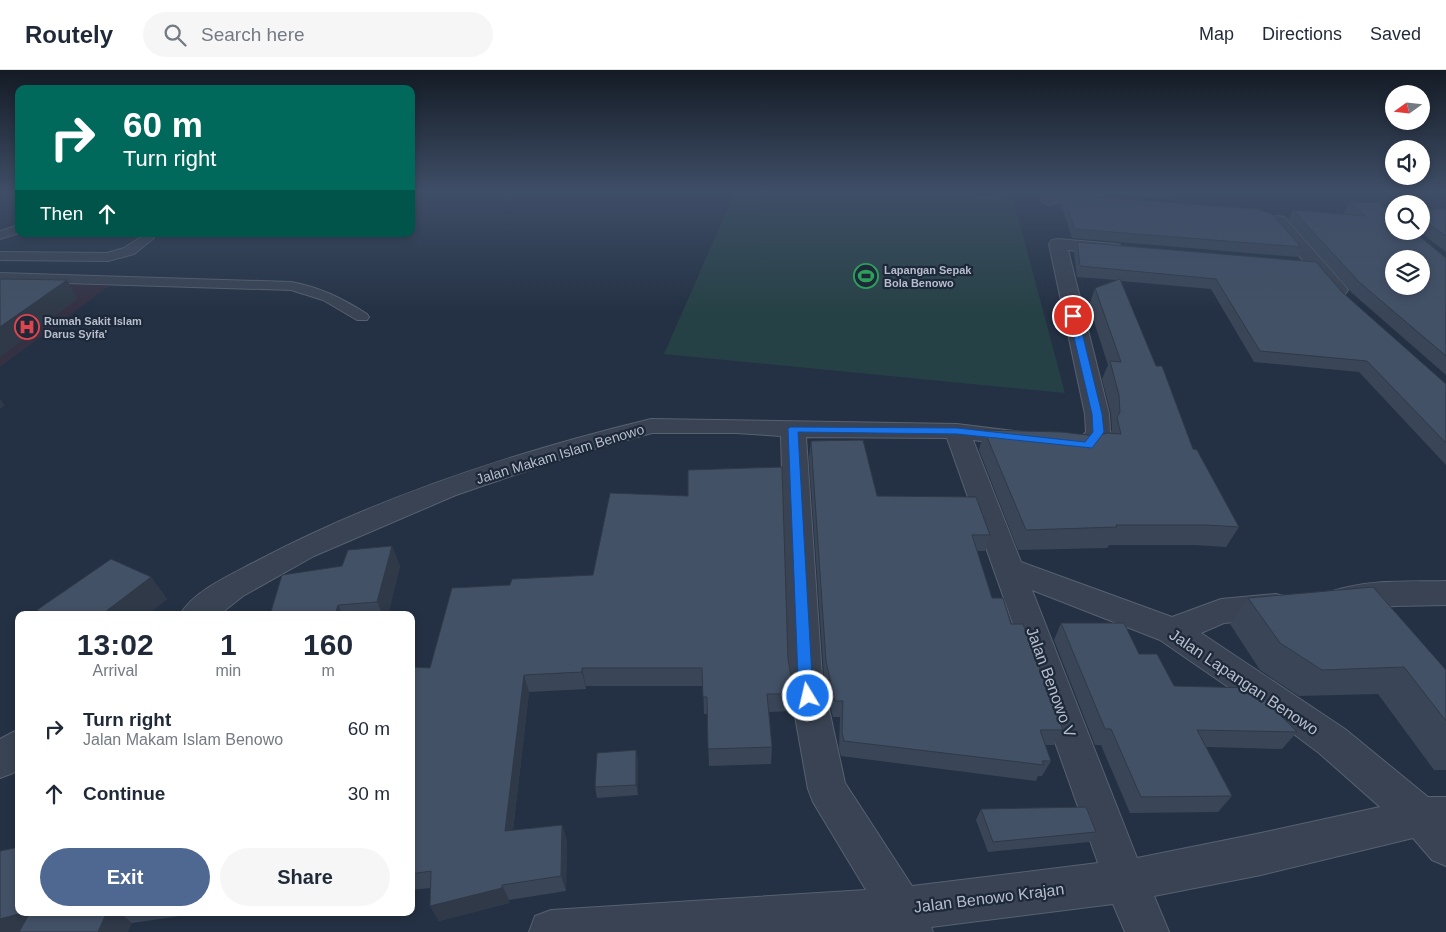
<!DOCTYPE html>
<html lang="en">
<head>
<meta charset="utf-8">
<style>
	body { margin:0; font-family:Helvetica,sans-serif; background:#f6f6f7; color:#1f2937; height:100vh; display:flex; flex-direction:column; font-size:19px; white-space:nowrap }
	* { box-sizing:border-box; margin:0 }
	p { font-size:16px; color:#747a83 }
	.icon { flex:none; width:28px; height:28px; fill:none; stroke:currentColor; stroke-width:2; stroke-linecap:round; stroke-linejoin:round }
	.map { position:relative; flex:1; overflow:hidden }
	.sheet { position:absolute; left:15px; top:541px; width:400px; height:305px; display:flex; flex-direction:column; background:#fff; border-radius:10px; box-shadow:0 2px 8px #0003 }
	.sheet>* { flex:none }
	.guide { position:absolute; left:15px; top:15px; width:400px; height:152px; border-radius:10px; box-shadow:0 2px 8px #0003; background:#00695c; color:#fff; overflow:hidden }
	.needle { width:32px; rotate:255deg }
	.tools { position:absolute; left:1385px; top:15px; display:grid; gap:10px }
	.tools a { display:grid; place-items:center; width:45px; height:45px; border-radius:50%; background:#fff; box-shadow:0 2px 8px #0003; font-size:25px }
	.pin { position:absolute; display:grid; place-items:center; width:42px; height:42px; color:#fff; margin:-21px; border:2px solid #fff; border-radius:50%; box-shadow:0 1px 5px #0007 }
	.me { position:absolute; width:55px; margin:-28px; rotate:351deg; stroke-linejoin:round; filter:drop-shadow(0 0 4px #0008) }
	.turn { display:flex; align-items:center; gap:18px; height:105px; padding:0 25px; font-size:22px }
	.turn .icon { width:65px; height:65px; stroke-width:2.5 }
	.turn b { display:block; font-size:35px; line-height:42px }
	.then { display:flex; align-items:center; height:48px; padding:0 25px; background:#0003; gap:10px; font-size:19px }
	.eta { display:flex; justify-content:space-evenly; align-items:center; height:85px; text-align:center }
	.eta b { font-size:30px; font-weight:800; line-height:35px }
	.cta { display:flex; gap:10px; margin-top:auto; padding:10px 25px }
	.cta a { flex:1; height:58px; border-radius:30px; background:#4f6891; color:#fff; font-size:20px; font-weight:800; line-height:58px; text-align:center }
	.cta a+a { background:#f6f6f7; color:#1f2937 }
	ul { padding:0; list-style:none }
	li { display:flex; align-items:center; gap:15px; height:65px; padding:0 25px }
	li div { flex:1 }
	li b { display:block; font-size:19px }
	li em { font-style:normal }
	header { display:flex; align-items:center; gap:30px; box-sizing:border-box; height:70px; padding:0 25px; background:#fff; border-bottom:1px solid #e0e1e3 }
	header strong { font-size:24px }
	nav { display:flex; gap:28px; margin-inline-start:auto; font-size:18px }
	.search { width:350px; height:45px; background:#f6f6f7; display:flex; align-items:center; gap:12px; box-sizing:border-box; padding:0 18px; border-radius:28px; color:#747a83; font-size:19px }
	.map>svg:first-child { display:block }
	.medical { fill:#343143 }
	.green { fill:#264145 }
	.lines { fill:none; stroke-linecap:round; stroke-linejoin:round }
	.lane-casing { stroke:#576170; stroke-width:2 }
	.street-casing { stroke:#576170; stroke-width:2 }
	.lane { fill:#394353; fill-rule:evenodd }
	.street { fill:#394353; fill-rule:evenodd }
	.wall { fill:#3a4658 }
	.shaded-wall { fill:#2f3947 }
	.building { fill:#435166; stroke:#2f3947; fill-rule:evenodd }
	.route { fill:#1a73e8; stroke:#114b97 }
	.labels { text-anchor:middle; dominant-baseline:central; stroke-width:4.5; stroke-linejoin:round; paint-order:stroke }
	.far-poi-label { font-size:11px; font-weight:bold; fill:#b6becd; stroke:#1d2838; text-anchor:start }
	.street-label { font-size:14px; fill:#b6becd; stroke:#1d2838 }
	.near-street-label { font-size:16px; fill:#b6becd; stroke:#1d2838 }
</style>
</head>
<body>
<header>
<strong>Routely</strong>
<div class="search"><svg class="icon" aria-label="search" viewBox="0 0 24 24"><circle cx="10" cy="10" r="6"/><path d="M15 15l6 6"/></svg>Search here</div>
<nav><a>Map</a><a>Directions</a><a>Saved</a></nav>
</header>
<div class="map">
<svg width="1446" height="862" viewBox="0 0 1446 862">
	<rect width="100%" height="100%" fill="#243144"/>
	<path class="medical" d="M0,212l109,4 -109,81z"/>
	<path class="green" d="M735,122h190l88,6 52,195 -401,-39z"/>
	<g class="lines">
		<defs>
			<path id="lane" d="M19,155v8l-19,6v-8z
				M141,164h12l1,4 -20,16 -26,7 -108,-1v-8l107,1 17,-5 17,-11z
				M0,203l291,9c29,5 52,17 76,32l2,3 -2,3h-10l-34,-20 -32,-10 -291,-9z"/>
			<path id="street" d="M1057,122l43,3 6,2 2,3 -2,3 -6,2 -42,-3 -9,3 -6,-2 -2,-3 4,-5z
				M1394,137v21l-6,-1 -12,-14 2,-3z
				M1278,146l6,1 61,69 3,4 -3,4 -7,2 -7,-2 -61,-73 2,-4z
				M1058,169l56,5 6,1 3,4 -3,4 -6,1 -46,-4 41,164 1,18 -13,20 -9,2 -35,-6 -4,-5 4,-5 9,-3 19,2 5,-5 -1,-18 -36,-170 3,-4z
				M651,349l306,5 72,9 4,5 -4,5 -9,3 -47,-6 48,122 151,55 49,-18 55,-5 11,3 5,9 -5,9 -11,3 -52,5 -23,10 144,96 83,68h18v69l-14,-6 -19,-22 -152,37 -107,21 15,36h-44l-12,-28 -182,23 2,5h-404l6,-16 16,-6 315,-20 -53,-88 -5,-13 -20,-112 -7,-241 -45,-3h-84l-76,21 -120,41 -142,61 -71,40 -24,19h-39c12,-23 50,-40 73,-52 124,-66 262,-111 398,-144zM806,367l141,1 151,425 -186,23 -67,-103 -23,-106zM1032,520l128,50 103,71 56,42 61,54 -119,26 -124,25z
				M1446,511v24l-51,1 -51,5 -11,-4 -5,-8 5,-8c35,-12 76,-9 113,-10z
				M19,659v40l-6,4 -13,5v-39z"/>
		</defs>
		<use href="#lane" class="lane-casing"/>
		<use href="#street" class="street-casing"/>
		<use href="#lane" class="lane"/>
		<use href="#street" class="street"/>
	</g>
	<path class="wall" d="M1083,122h88l-2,6z
		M1063,125l238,52 -4,10 -225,-19 -11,-34z
		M1349,132l43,16 54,40v117l-94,-82 -64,-73 5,-10 54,5 -3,-3z
		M1421,134l6,5h19v43l-27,-21h2z
		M1077,172l265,50 104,92v81l-87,-93 -105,-10 -43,-73 -90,-8 35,85 37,83 46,78 -13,20 -31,-2h-86l-2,3 -89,2 -39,-100 5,-20 112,6 14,-3 2,-3 -1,-16 -9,-35 6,-14 -19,-59 6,-18 22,-8 -40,-3 -3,-25z
		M811,371l66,55 113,39 -5,16h-8l15,47 19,26 52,106 -9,15h-9l6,16 -9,15h-4l-2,5 -195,-25 -2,-8 1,-31h-7l-9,-40 -15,-220z
		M392,476l8,20 -12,49h-118l72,-49z
		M151,507l16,22 -20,16h-105l-5,-5z
		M1248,528l198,72v100h-12l-56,-76 -79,2 -39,-26 -30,-46z
		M1061,553l78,31 35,32 123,46 -15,17 -76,-2 26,49 -14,16 -88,1 -29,-68h-6l-41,-105z
		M788,589l6,35 -2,17 -23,1 3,35 -1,17 -62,2 -2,-52h-3l-1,-28h-117v3l-57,3 -16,138 49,-5 5,16 -1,50 -57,9v3l-70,18 -9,-15v-18l-19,2v-223l19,1z
		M636,680l2,10v35l-41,3 -2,-11z
		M981,739l115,23 -7,10 -101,10 -12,-32z
		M19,842h189l-76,11z"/>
	<path class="shaded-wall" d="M67,210l11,19 -78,58v-30z
		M0,329l5,6 -5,4z
		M392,476l8,20 -12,49h-5l-6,-13z
		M151,507l16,22 -20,16h-46z
		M338,535l5,10h-8z
		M582,598l4,18v3l-4,-17z
		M524,605l5,17 -18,155 -6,-16z
		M636,680l2,10v35l-2,-10z
		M562,755l5,16 -1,50 -5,-15z
		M502,815l7,15v3l-70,18 -9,-15z
		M26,842h6l6,20h-38v-13z
		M107,842h12l13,11 -4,9h-30z"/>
	<path class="building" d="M1063,125l195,14 14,5 29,33 -226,-18z
		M1349,132l31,1 12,15 2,1v12h19l33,27v98l-87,-74 -66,-72 72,6zM1394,189h27v27h-27z
		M1421,134h4l2,5h19v27l-23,-16h-2z
		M1077,172l239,20 26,30 104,92v59l-79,-82 -107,-10 -44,-72 -136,-13z
		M0,209l67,1 -67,47z
		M1120,209l36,87h6l31,83 4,1 42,77 -33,-2h-90l1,2 -91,3 -42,-100 77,2 35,4 11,-3 14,1 -4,-16 3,-6 -1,-17 -9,-34 11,1 -26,-74z
		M863,370l14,56 99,1 14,38h-18l20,63h11l8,26h12l40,106h-23l11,31h-9l2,4 -200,-24 -2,-9 1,-31h-8l-9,-40 -15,-220z
		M782,397l6,192 6,35h-27l5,53 -64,2 -1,-52h-4l-1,-29h-120v4l-58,3 -19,156 57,-6 -1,51 -59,9v3l-72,18 1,-35 -20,3v-207l19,1 22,-80 58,-3 2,-6 81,-4 17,-82 78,3v-26z
		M392,476l-15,56 -39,3 -3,10h-65l12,-40 60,-9 6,-16z
		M111,489l40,18 -50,38h-54l-10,-5z
		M1373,517l73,83v51l-42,-54 -82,3 -42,-27 -32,-45z
		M1061,553h63l15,31h18l17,32 80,2 43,44 -100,-2 35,66 -91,1 -30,-68h-6z
		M636,680v35l-41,2 2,-34z
		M1086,737l10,25 -103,10 -12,-33z
		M19,777v65h7l-26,7v-68z
		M30,842h77l-9,20h-79z"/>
	<linearGradient id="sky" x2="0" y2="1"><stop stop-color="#141b25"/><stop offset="0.5" stop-color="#3f4e67"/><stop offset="1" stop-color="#3f4e67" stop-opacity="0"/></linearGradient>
	<rect width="1446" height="243" fill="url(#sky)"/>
	<path class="route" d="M1073,243l5,3 24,98 2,18 -12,16 -135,-14 -159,-2 14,245 4,19 -3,4 -5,2 -5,-2 -5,-23 -10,-248 2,-2 167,1 128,14 8,-10 -1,-18 -23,-98z"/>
	<defs>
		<symbol id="stadium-ring" viewBox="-11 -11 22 22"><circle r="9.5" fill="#1d2838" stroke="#2e9e5b" stroke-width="1.5"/><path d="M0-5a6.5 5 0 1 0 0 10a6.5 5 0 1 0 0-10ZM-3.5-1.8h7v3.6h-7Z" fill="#2e9e5b"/></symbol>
		<symbol id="hospital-ring" viewBox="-11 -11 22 22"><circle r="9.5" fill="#1d2838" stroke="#e0444e" stroke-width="1.5"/><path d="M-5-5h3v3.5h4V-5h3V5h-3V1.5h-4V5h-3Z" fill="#e0444e"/></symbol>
	</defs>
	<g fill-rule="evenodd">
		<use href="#stadium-ring" x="852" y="192" width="28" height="28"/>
		<use href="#hospital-ring" x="13" y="243" width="28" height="28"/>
	</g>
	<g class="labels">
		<g class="far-poi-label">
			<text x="884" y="200">Lapangan Sepak<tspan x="884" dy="13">Bola Benowo</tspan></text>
			<text x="44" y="251">Rumah Sakit Islam<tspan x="44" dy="13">Darus Syifa'</tspan></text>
		</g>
		<g class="street-label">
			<text transform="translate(560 384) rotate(-17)">Jalan Makam Islam Benowo</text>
		</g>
		<g class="near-street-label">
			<text transform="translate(1051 612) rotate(70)">Jalan Benowo V</text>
			<text transform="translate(1244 612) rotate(34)">Jalan Lapangan Benowo</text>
			<text transform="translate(989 828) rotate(-7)">Jalan Benowo Krajan</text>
		</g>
	</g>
</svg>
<div class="tools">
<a><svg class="needle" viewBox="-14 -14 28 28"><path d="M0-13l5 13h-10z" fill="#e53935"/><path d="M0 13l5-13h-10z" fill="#747a83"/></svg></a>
<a><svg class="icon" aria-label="sound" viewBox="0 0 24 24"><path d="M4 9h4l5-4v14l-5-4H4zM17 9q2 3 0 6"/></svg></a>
<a><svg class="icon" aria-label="search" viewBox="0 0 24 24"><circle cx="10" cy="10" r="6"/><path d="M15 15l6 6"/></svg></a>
<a><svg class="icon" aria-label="layers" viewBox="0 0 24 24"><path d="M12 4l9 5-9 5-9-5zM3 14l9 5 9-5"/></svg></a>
</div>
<div class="pin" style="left:1073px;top:246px;background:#d93025"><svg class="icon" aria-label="arrive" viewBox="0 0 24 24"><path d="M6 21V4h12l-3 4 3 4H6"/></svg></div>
<svg class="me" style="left:808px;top:626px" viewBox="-20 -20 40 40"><circle r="17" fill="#1a73e8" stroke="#fff" stroke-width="3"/><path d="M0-11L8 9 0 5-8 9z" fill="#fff"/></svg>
<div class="guide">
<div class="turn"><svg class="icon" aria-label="right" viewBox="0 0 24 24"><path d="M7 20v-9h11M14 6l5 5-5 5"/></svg><div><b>60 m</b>Turn right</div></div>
<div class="then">Then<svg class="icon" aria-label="ahead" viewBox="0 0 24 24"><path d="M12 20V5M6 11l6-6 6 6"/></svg></div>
</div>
<section class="sheet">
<div class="eta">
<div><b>13:02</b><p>Arrival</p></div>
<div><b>1</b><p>min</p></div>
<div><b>160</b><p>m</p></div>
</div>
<ul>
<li><svg class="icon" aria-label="right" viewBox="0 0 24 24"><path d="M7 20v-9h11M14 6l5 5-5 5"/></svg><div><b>Turn right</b><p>Jalan Makam Islam Benowo</p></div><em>60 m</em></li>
<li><svg class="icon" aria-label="ahead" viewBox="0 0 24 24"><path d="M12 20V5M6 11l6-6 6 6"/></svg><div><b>Continue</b></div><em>30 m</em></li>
</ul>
<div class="cta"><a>Exit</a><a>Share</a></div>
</section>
</div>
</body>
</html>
